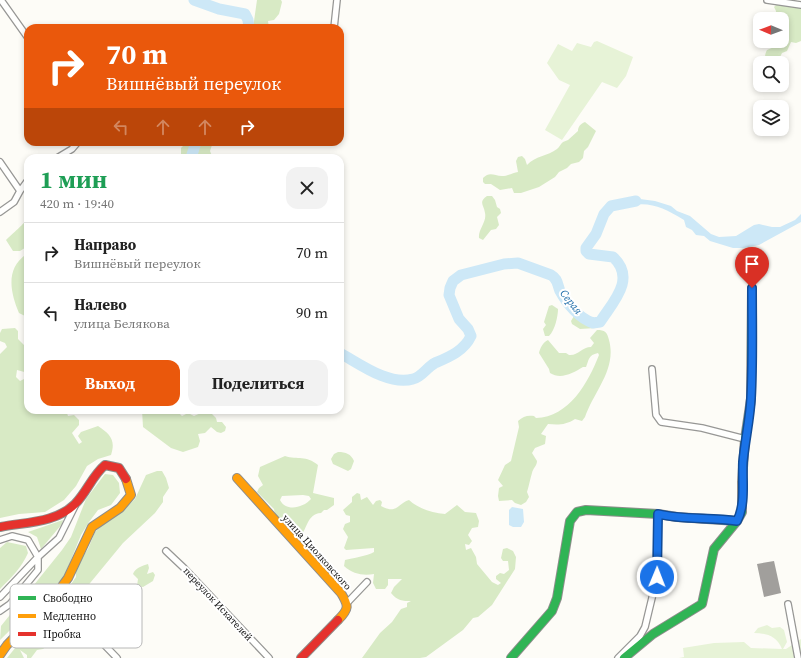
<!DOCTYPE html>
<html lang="ru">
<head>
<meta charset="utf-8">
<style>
	body { margin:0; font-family:"Source Serif 4",serif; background:#f2f2f2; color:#222; height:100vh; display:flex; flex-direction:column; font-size:15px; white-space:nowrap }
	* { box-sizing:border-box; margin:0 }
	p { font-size:13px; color:#767676 }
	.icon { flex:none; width:22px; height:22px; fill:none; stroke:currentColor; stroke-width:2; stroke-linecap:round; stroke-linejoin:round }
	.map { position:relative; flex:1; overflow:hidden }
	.details { position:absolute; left:24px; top:154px; width:320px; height:260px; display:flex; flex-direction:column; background:#fff; border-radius:12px; box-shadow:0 2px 6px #0003 }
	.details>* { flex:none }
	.hud { position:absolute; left:24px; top:24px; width:320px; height:122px; border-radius:12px; box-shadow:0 2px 6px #0003; background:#ea580c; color:#fff; overflow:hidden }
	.needle { width:26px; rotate:271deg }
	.tools { position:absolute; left:753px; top:12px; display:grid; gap:8px }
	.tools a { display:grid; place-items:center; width:36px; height:36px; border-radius:8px; background:#fff; box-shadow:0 2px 6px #0003; font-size:20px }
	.pin { position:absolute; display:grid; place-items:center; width:34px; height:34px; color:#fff; margin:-41px -17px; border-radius:50% 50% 50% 0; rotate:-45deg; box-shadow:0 0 4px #0007 }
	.pin .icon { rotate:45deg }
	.me { position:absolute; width:44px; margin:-22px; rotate:1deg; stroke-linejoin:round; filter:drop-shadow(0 0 3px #0008) }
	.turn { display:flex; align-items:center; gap:14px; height:84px; padding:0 16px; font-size:18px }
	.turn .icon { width:52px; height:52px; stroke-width:2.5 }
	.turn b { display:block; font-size:28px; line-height:34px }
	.lanes { display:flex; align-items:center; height:38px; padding:0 16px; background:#0003; justify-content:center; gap:20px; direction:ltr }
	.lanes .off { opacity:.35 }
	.round { display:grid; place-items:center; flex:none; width:42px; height:42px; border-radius:12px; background:#f2f2f2 }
	.head { display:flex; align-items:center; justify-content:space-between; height:68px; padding:0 16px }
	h1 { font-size:24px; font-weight:700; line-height:30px; color:#1e9e55 }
	.button { display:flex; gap:8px; margin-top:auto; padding:8px 16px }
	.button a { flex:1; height:46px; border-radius:12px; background:#ea580c; color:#fff; font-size:16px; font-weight:700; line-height:46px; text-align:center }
	.button a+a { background:#f2f2f2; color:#222 }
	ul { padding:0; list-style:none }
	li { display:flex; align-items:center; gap:12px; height:60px; padding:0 16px; border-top:1px solid #e0e0e0 }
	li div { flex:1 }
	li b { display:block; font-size:15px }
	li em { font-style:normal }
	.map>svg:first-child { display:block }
	.green { fill:#e7f3d7 }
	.forest { fill:#d8eac5; fill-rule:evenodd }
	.water { fill:#cde8f7 }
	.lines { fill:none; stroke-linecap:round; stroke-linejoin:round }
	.river { stroke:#cde8f7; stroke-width:11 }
	.building { fill:#a19f9c }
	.street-casing { stroke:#979795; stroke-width:8 }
	.fast-casing { stroke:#8e8d8b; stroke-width:10 }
	.slow-casing { stroke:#8e8d8b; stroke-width:10 }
	.jam-casing { stroke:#8e8d8b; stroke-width:10 }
	.street { stroke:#fffffe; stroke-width:5.5 }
	.fast { stroke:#30b455; stroke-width:8 }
	.slow { stroke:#ff9f0a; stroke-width:8 }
	.jam { stroke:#e5322d; stroke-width:8 }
	.route-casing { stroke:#114b97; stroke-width:10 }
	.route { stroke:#1a73e8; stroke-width:7 }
	.labels { text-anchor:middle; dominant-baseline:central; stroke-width:4; stroke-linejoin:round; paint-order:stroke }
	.street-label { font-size:10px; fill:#111; stroke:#fff }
	.water-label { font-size:11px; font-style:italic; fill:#1768a6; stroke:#fff }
	.key { fill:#fff; stroke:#b8b8b8; stroke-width:1 }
	.key-label { font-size:11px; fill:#111 }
</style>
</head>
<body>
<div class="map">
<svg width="801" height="658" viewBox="0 0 801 658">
	<rect width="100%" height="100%" fill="#fdfcf7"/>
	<path class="green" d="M597,41l36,16 -7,19 -9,12 -15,-6 -40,58 -17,-10 25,-45 -11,-5 -12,-17 11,-19 14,7 5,-8 14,4 3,-5z
		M767,625l5,3 8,-1 4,3 3,12 -4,7h3l15,-10v19h-122l5,-1 -1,-9 31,-5 30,-1 7,6 31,1c-5,-13 -16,-16 -28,-16l4,-5z"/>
	<path class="forest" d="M257,0h24l1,2 -3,12 -5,6 -6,1 1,7h-16z
		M778,3c11,1 10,6 23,4v34l-5,2 -5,-1 -4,9 -5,2 -5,10 -10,-1c-3,-5 -2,-8 0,-12l7,-3 3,-3 -6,-3h11v-22h-7l1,-8 -2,-4z
		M585,122l11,9 -8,16 -4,4 -1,7 -4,4 -8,2 -4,4 -8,4 -4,5 -16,10 -18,6h-7l-2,-5 -12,2 -9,-6h-6l-2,-2v-4c7,-7 11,-2 19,-2 5,0 11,-3 16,-4l-2,-11 2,-4 4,-1 3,3 2,6c8,-9 21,-9 30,-16 3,-2 3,-5 6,-7l5,-2 10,-9c0,-4 2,-7 7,-9z
		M195,142h18l-3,9 2,5 -1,2h-19l-2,-3 -2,3 -7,-2v-8l4,-4z
		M487,196h5l3,4 2,7 3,2 1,4 -4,4 2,8 -3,4 -5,1 -8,10 -4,-2c-1,-9 8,-16 6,-25 -1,-8 -7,-11 2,-17z
		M28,218v28l-8,5h-7l-7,-11c5,-5 20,-18 22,-22z
		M28,253v69l-3,-6 -6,-3c-9,-22 -14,-45 9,-60z
		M552,305l6,4c0,7 -3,21 -9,27h-4l-2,-7 3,-4 -2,-3 5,-16z
		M585,315l4,1 7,5v7l-16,1 -8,-5 -1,-3 3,-5 5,2z
		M15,328l3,3v8l9,9 1,-1v26l-11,-3 -1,7 4,4 8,-4v33h42l-3,3 1,3 6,-1 5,5v5l-7,8 7,11 3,-2 -4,-6 3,-4 17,-6c12,8 18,14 13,29l-13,4 -11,7 -11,20 -12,14 -19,12 -26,2 -19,4v-164l7,-7 -2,-4 -5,-2v-8l2,-4z
		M597,330c8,0 10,2 12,10 8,29 -15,51 -24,77l-3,4 -7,-2c-9,6 -17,6 -27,5l-7,10 5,2 -1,8 -10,4 -3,5 5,8c0,5 -4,7 -5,12 -2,6 -3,13 -5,19l2,5 -3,5 -5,3 -6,-2 -3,-3 -13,1 -1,-5 1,-8 4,-2 -5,-6 7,-15 6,-4 8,-34 -1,-6c5,-5 10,-6 16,-5l2,2c33,-1 52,-35 63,-63l-1,-2c-10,2 -9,7 -12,14h-3c-10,6 -22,13 -33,6l-1,-4 -10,-16c1,-5 4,-11 9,-13l11,13h7l3,2c9,1 13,-8 22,-8l3,-4 -4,-5z
		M142,410h34l6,6 6,-3 6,3 7,-3 -9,-3h34l1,2c-5,1 -9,-2 -14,0l-1,2 4,4 1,4h5l4,5 -1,4 -4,2 -4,-1 -6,-5 -6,6 -7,1 2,7 -2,6 -15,5 -12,-4 -28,-21z
		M338,452c8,0 13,2 16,9l-3,8 -3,2 -15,-7 -2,-5 3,-5z
		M285,456c13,4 21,-1 33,9l-5,28 21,5v7l-7,5h-3l-3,3c-15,1 -13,17 -23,26l-5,-3v-5l-17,-11 -2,-11 -17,-17 2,-4 4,-3 -5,-9 2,-9zM303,495l6,1 2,3c-8,9 -25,13 -31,1l2,-4z
		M157,471h5l4,7 3,10 -6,9v5l-8,11 -32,30 -37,45 -10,14 -1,4 -6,-4 -3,1 2,5c-4,13 -9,21 -20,30l-1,8 -4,3 -6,1 -6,8h-4v-3l-7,-5 4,8h-17l13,-16 9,-7 23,-30 12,-11 12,-17v-11l12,-17 7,-17 8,-8 18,-12 14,-13 11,-24z
		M105,474l8,1 6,8 1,10 -9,12 -13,5 -9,12 -8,13 -17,42 -64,63 1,-14 61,-76 9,-13 15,-38z
		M357,493l3,1 1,6 6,-3 6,8 3,-4 4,-1 2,2 -1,4c16,9 17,-3 28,-6 10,9 23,13 36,14l12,-9 8,7 11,1 3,8 -1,6 -6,1 -4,7 4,6 -3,4 -4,-1 1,6 5,-2 5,9 1,7 15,18 6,3 3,-2 -5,-4v-3l4,-3 4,1 5,-4 -1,-9h-5l-2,-3 2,-9 4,-1 6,3 3,6 -1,12 -23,36 -14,12 -5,1 -10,12 -37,27 -6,1h-58l18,-25 12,-11 9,-13 6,-2v-4l4,-2c-9,0 -13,0 -20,-8l3,-6 8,-8h-14v6l-3,4h-9l-3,-6 1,-9c-11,2 -21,0 -30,-8l1,-6c8,-2 22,-4 29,-8v-4l-28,2 -2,-2 4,-11 -5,-8 2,-5 5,-2v-6l-4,-1 -3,-5 9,-8v-5z
		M63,520l-1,4 -21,25 -4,-12 -9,-5z
		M7,542l19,4 2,7c-6,14 -17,25 -28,36v-41z
		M148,564l1,4 -2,6 6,-2 2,3 -2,6 -10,6 -6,-1 1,-7 -5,-5c2,-6 9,-8 15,-10z"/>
	<path class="water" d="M640,199l15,2 16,5 6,5 13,5 21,18 8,3 17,-1 18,-11 5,-1 13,3h8l15,-7 6,-6v8l-42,23 -16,3h-10l-23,-7 -6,-5 -8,-1 -4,-5 -6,-3 -2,-7c-22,-13 -35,-20 -61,-13l-1,-5z
		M512,507l11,2 1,13 -3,5h-8l-4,-2v-15z"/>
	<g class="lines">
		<path class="river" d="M194,0l25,9 26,5 3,6 1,8
			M191,158l5,-16
			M340,353c20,11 49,33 73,26 9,-2 14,-12 22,-16 14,-6 29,-12 36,-27l-3,-7 -9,-10 -10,-24 1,-7 3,-7 8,-6 43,-11 14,-1 33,12c7,4 6,9 9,16 7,13 19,27 33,32l7,-1c12,-19 37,-43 13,-65l-24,-3 -3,-3v-3l10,-14 8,-20 7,-8 25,-5"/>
	</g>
	<path class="building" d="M774,561l7,32 -17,4 -7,-33z"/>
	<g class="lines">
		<defs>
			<path id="street" d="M1,0l27,38
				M767,0l34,5
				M334,28l3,-28
				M57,158l15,-9 6,-7
				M0,162l20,29 8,-11
				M0,212l14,-10 6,-11
				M652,369l4,46 5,7 41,6 43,11
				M0,540l12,-4 16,4 10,17 -38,40
				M166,551l18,17 85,90
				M347,603l20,-21
				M788,604l10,54
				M0,611l10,-7 28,-34v-13l21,-19 16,-32
				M88,628l29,30
				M618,658l22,-22 5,-9 12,-50 1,-63"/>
			<path id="fast" d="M511,658l41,-47 5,-13 13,-77 7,-9 9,-2 72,4 19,3 60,4
				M624,658l29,-24 49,-30 12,-55 23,-28 5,-9v-30l3,-43 6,-40 1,-111"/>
			<path id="slow" d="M237,478l104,115c8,13 8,16 -3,27
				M0,655l7,-10 50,-52 11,-15 24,-51 28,-19 11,-13 -5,-16"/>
			<path id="jam" d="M0,527c25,-5 56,-4 75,-23 12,-12 17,-28 30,-39l14,3 7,11
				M301,658l37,-38"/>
		</defs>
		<use href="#street" class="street-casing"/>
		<use href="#fast" class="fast-casing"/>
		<use href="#slow" class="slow-casing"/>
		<use href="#jam" class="jam-casing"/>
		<use href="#street" class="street"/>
		<use href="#fast" class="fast"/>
		<use href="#slow" class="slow"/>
		<use href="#jam" class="jam"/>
	</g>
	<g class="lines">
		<defs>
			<path id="route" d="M657,577l1,-63c25,6 53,3 79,7 9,-17 5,-40 6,-59 2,-22 7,-43 8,-64 2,-36 1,-73 1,-110"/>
		</defs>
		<use href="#route" class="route-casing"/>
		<use href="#route" class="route"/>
	</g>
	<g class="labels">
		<g class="street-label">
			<text transform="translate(317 552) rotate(48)">улица Циолковского</text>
			<text transform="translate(218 604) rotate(47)">переулок Искателей</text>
		</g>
		<g class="water-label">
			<text transform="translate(571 302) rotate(51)">Серая</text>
		</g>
	</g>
	<rect x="10" y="584" width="132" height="64" rx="6" class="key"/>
	<rect x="18" y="596" width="18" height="4" fill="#30b455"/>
	<rect x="18" y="614" width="18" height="4" fill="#ff9f0a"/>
	<rect x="18" y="632" width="18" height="4" fill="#e5322d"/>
	<g class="key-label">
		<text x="43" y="602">Свободно</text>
		<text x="43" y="620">Медленно</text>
		<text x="43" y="638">Пробка</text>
	</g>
</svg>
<div class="tools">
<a><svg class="needle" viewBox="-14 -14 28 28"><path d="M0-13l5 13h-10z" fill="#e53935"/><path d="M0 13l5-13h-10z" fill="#767676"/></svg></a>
<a><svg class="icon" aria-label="search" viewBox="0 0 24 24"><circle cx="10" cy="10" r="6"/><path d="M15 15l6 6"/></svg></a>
<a><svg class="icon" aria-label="layers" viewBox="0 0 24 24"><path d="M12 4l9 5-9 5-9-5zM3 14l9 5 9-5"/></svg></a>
</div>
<div class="pin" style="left:752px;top:288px;background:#d93025"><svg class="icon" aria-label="arrive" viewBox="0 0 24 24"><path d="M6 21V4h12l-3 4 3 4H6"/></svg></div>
<svg class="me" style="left:657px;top:577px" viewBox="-20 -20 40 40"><circle r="17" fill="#1a73e8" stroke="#fff" stroke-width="3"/><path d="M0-11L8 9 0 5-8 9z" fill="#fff"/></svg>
<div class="hud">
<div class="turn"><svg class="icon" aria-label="right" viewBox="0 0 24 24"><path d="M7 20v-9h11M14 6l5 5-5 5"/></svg><div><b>70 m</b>Вишнёвый переулок</div></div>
<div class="lanes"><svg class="icon off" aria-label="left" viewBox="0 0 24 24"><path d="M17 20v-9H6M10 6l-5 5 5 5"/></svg><svg class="icon off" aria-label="ahead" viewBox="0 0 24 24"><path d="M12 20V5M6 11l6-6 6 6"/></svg><svg class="icon off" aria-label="ahead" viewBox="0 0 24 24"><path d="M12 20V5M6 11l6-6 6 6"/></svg><svg class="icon" aria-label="right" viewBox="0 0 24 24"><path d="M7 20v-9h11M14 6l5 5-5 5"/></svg></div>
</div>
<section class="details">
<div class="head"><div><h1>1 мин</h1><p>420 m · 19:40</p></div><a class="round"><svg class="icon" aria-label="close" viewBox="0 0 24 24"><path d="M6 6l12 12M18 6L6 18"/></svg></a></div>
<ul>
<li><svg class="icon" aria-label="right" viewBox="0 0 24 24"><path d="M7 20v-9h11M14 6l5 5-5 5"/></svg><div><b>Направо</b><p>Вишнёвый переулок</p></div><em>70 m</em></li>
<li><svg class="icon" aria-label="left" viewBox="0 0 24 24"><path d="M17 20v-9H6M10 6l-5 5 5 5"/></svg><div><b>Налево</b><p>улица Белякова</p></div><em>90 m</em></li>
</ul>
<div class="button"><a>Выход</a><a>Поделиться</a></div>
</section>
</div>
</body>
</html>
